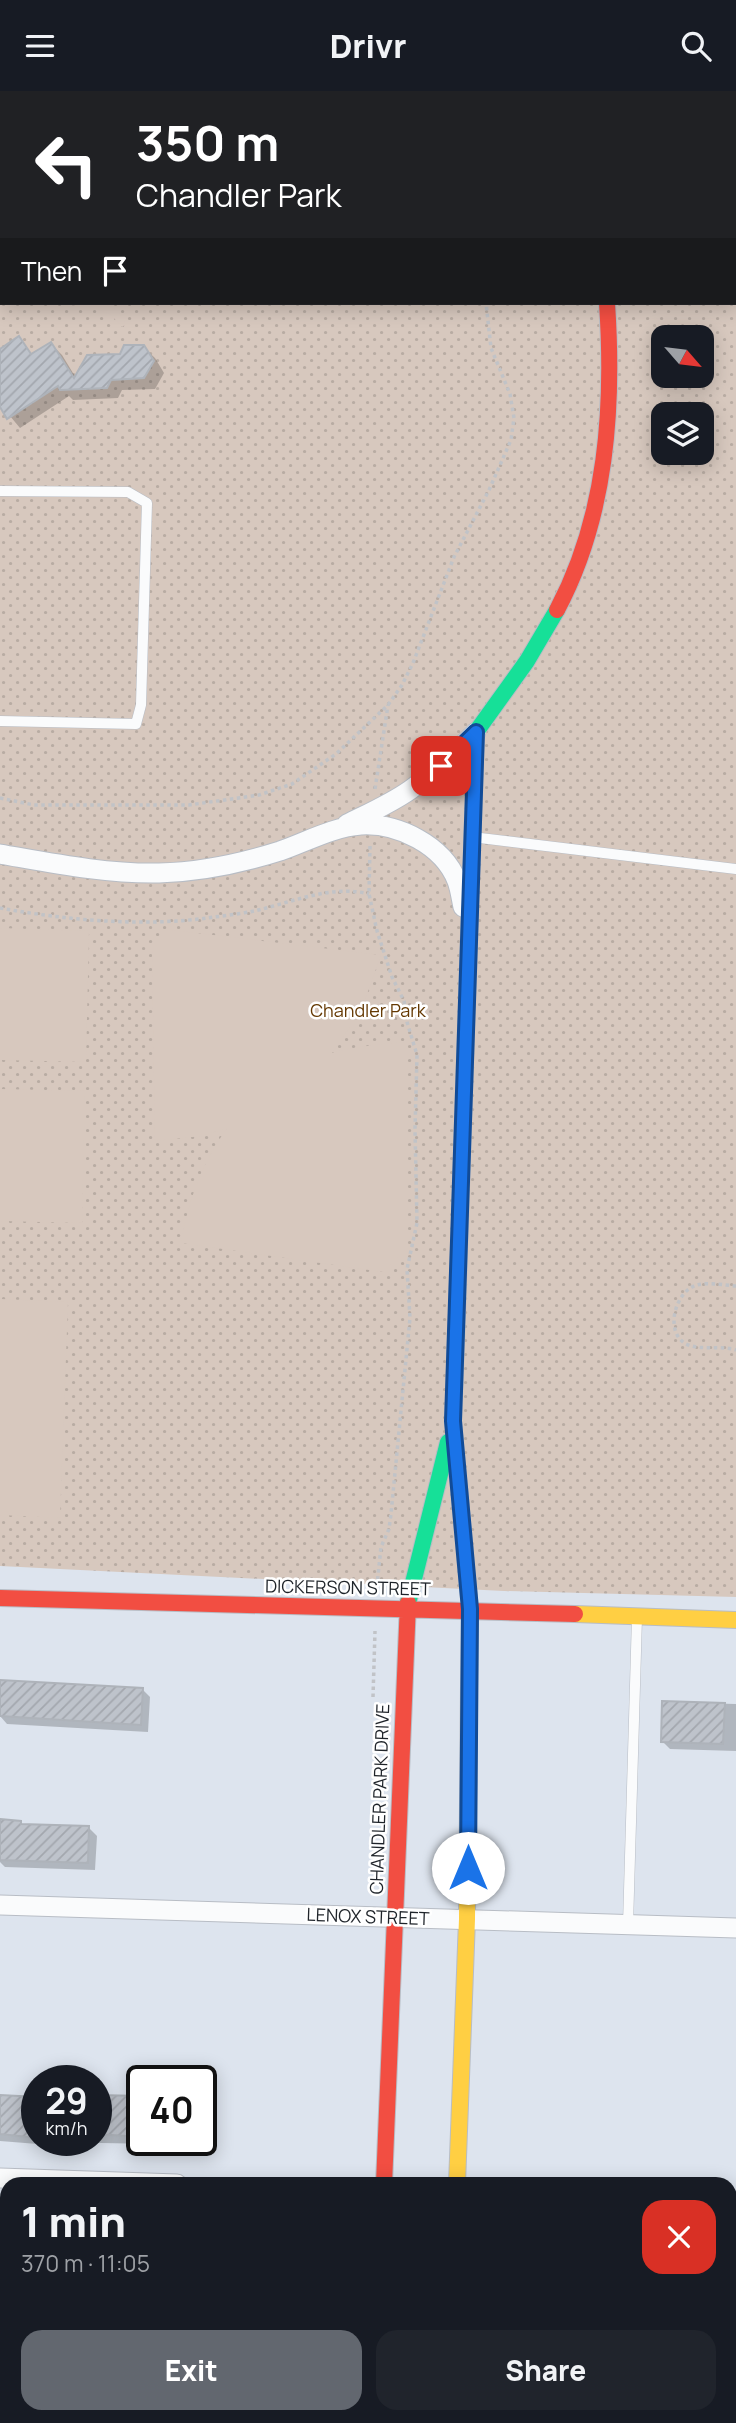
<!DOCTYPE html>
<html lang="en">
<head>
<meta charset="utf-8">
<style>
	body { margin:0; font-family:Manrope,sans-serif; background:#20242c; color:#f1f3f6; height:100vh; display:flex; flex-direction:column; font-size:26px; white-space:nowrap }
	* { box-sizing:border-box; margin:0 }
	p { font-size:23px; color:#9ea1a6 }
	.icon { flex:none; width:38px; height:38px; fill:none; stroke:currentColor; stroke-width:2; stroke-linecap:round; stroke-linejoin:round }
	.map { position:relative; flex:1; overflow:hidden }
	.side { position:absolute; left:0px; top:2086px; width:737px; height:247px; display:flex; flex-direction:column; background:#171b24; border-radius:21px 21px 0 0; box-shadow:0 4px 18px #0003 }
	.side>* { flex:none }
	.banner { position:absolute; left:0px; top:0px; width:737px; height:214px; box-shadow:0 4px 18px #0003; background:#202124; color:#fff; overflow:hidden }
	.needle { width:46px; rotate:118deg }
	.tools { position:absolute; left:651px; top:234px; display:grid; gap:14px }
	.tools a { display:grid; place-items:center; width:63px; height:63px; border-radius:14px; background:#171b24; box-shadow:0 4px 18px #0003; font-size:35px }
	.speed { position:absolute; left:21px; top:1974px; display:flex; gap:14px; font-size:35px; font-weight:700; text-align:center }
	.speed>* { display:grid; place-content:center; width:91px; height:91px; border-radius:50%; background:#171b24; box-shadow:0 4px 18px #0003; line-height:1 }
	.speed small { font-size:18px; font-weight:400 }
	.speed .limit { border:4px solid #111; border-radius:10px; background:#fff; color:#111 }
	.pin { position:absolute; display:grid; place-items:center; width:60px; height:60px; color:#fff; margin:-30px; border-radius:14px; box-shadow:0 4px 10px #0006 }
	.me { position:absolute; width:77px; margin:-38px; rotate:0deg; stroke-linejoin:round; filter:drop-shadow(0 0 5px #0008) }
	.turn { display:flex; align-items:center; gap:24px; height:147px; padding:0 21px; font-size:32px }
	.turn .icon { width:91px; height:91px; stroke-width:2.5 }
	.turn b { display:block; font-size:49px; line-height:60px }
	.then { display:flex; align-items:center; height:66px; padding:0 21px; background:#0003; gap:14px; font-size:26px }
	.round { display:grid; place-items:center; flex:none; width:74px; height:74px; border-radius:21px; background:#20242c }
	.summary { display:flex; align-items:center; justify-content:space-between; height:119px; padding:0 21px }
	h1 { font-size:42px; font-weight:800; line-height:52px }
	.cta { display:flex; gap:14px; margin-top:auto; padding:14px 21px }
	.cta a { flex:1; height:80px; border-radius:21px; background:#62676f; color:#fff; font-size:28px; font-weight:800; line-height:80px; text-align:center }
	.cta a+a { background:#20242c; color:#f1f3f6 }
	header { display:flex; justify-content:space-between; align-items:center; height:91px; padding:0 21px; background:#171b24; font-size:32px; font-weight:800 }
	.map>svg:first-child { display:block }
	.grass { fill:url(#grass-dots); fill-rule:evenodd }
	.garden { fill:#d7c8be }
	.shadow { fill:#0003 }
	.building { fill:url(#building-hatch); stroke:#aeb3ba; stroke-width:2 }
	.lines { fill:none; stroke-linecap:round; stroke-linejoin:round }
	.lane-casing { stroke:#b8bdc5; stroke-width:11 }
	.street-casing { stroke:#b8bdc5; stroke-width:21 }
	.fast-casing { stroke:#b8bdc5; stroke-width:18 }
	.slow-casing { stroke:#b8bdc5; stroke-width:18 }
	.jam-casing { stroke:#b8bdc5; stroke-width:18 }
	.path { stroke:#c1c3c7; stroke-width:3.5; stroke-dasharray:3.5 3.5; stroke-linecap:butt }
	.lane { stroke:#fafbfc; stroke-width:10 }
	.street { stroke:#fafbfc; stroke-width:19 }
	.fast { stroke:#16e098; stroke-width:16 }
	.slow { stroke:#ffcf43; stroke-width:16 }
	.jam { stroke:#f24e42; stroke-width:16 }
	.route-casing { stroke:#114b97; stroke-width:18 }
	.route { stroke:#1a73e8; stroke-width:12 }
	.labels { text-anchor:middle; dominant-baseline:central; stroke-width:5; stroke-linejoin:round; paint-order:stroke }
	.park-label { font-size:18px; fill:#653903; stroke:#fff }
	.street-label { font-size:18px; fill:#1f242a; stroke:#fff }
</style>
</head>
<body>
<header><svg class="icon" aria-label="menu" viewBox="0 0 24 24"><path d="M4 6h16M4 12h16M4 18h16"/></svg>Drivr<svg class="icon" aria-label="search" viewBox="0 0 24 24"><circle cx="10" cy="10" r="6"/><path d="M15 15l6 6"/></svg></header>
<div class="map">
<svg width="736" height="2332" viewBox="0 0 736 2332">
	<defs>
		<pattern id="grass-dots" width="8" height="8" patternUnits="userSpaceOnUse" patternTransform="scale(1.75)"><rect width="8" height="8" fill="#d7c8be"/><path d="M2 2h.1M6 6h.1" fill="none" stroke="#b8aca3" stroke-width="1.8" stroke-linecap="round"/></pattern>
		<pattern id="building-hatch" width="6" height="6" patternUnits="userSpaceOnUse" patternTransform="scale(1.75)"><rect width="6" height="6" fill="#bec3cb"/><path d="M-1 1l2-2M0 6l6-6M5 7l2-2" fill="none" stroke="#a3a7ae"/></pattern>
	</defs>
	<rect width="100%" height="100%" fill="#dde4ee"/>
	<path class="grass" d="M0,0h736v1506l-232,-6 -504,-25zM2,2h733v210h-733zM663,247h39v38h-39zM663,324h39v38h-39z"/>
	<path class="garden" d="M37,212h67l14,8 8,13 -4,3 -11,-12 -14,-6 -40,-6 -13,2z
		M0,837l89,3 -3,131 -86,-2z
		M171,839l210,25 -20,56 -29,42c24,-7 49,-9 75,-11v206l-24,24 -202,-29c8,-44 20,-78 46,-115l-25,8 -47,5 -3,-192z
		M0,998l85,2 -3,132 -82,-2z
		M0,1208l68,3 -8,216 -60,-3z"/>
	<path class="shadow" d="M101,0h94l1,2h-94z
		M0,16h2v40h-2z
		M19,248l14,16 18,-11 11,11 14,23 67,-31 12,11 9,15 -9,16 -33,1 -4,8 -45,2 -4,-4 -49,32 -20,-24v-53z
		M142,1598l8,8 -2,35 -141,-8 -7,-8v-13z
		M664,1611l72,2v47l-66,-2 -8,-8z
		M0,1730l21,1 3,4 65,2 8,8 -2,34 -90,-3 -5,-5z
		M0,2005l37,3v41h59v-43l46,1v42h11v4l-103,-2v3l-50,-4z
		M0,2140h7v45h-7z
		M732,2303h4v29h-6z
		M119,2326h93v4z"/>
	<path class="building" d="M19,245l12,18 20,-12 23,36 13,-23 33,-1 4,-9h20l10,16 -10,17 -33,2 -4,8 -47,2 -2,-4 -51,33 -7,-12v-58z
		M0,1589l143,8 -2,37 -141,-9z
		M662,1610l63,2 -2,41 -62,-2z
		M0,1728l21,2v3l68,2 -1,37 -88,-3z
		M0,2004l37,2v41l-37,-4z
		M96,2004l46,1v41l-46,-3z"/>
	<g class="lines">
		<defs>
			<path id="lane" d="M0,400l128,1 19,11 -6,202 -5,19 -136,-3
				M472,746l264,32
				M628,1834l9,-308"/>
			<path id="street" d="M347,733c22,-11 43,-20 63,-34 24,-17 45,-37 66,-58
				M0,763c52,9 106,20 159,19 40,-1 83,-10 121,-22 26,-9 53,-24 81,-26 37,-2 82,20 96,56 3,8 4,17 6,26
				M0,1814l736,23
				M0,2087l177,6
				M730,2111h6"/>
			<path id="fast" d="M469,842l7,-201 51,-71 30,-51
				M457,1223l-4,107 17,189 -1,76
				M408,1512l40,-161
				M448,2332l1,-6"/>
			<path id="slow" d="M545,0l1,2
				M575,1523l161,6
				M457,2093l10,-265 2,-233"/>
			<path id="jam" d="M557,519c50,-94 57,-203 50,-307
				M457,1223l12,-381
				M0,1507l575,16
				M384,2093l24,-581
				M375,2326v6"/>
		</defs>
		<use href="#lane" class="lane-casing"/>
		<use href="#street" class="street-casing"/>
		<use href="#fast" class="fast-casing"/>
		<use href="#slow" class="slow-casing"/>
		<use href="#jam" class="jam-casing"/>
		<path class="path" d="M450,0v2
			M375,698l13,-84
			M0,707l34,7h155l70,-10 33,-11 44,-30 52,-49 14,-20 11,-22 41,-106 35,-67 22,-50 3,-22 -4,-24 -19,-46 -5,-45
			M370,755l-1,48 8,37 15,46 12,24 3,21 10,33 -2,74 2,94 -10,46 3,49 -19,196 -2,15 -8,18 -4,38
			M0,817c66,12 141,19 207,10 15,-2 32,-4 47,-7 36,-8 78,-27 115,-17
			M736,1195c-12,-1 -28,-4 -39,-1 -22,6 -33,47 -11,59 15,7 34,1 50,6
			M373,1606l2,-66"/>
		<use href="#lane" class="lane"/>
		<use href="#street" class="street"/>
		<use href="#fast" class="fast"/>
		<use href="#slow" class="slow"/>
		<use href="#jam" class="jam"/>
	</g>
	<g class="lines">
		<defs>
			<path id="route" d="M441,675l35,-34 -23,689 17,188 -2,259"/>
		</defs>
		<use href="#route" class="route-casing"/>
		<use href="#route" class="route"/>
	</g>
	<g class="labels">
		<g class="park-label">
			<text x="368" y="919">Chandler Park</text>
		</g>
		<g class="street-label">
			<text transform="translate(348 1496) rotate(1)">DICKERSON STREET</text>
			<text transform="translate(379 1708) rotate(-88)">CHANDLER PARK DRIVE</text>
			<text transform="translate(368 1825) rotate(2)">LENOX STREET</text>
		</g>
	</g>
</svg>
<div class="tools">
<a><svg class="needle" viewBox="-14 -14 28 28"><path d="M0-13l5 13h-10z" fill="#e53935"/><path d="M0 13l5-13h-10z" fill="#9ea1a6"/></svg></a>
<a><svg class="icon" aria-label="layers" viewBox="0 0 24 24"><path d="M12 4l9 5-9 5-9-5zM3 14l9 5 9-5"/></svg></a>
</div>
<div class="speed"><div>29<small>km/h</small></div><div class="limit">40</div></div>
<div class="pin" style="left:441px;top:675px;background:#d93025"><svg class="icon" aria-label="arrive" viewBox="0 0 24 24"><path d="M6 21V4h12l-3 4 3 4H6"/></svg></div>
<svg class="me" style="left:468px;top:1777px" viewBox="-20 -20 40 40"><circle r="19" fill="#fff"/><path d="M0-13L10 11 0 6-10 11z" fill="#1a73e8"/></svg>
<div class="banner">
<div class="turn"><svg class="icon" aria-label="left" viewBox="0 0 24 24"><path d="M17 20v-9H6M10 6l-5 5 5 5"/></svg><div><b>350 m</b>Chandler Park</div></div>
<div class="then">Then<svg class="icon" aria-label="arrive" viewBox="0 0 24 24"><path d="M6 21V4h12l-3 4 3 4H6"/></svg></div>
</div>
<section class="side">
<div class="summary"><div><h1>1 min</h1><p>370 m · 11:05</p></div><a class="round" style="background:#d93025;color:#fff"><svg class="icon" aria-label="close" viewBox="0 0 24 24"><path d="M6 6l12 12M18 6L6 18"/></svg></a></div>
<div class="cta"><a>Exit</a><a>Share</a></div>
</section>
</div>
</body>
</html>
